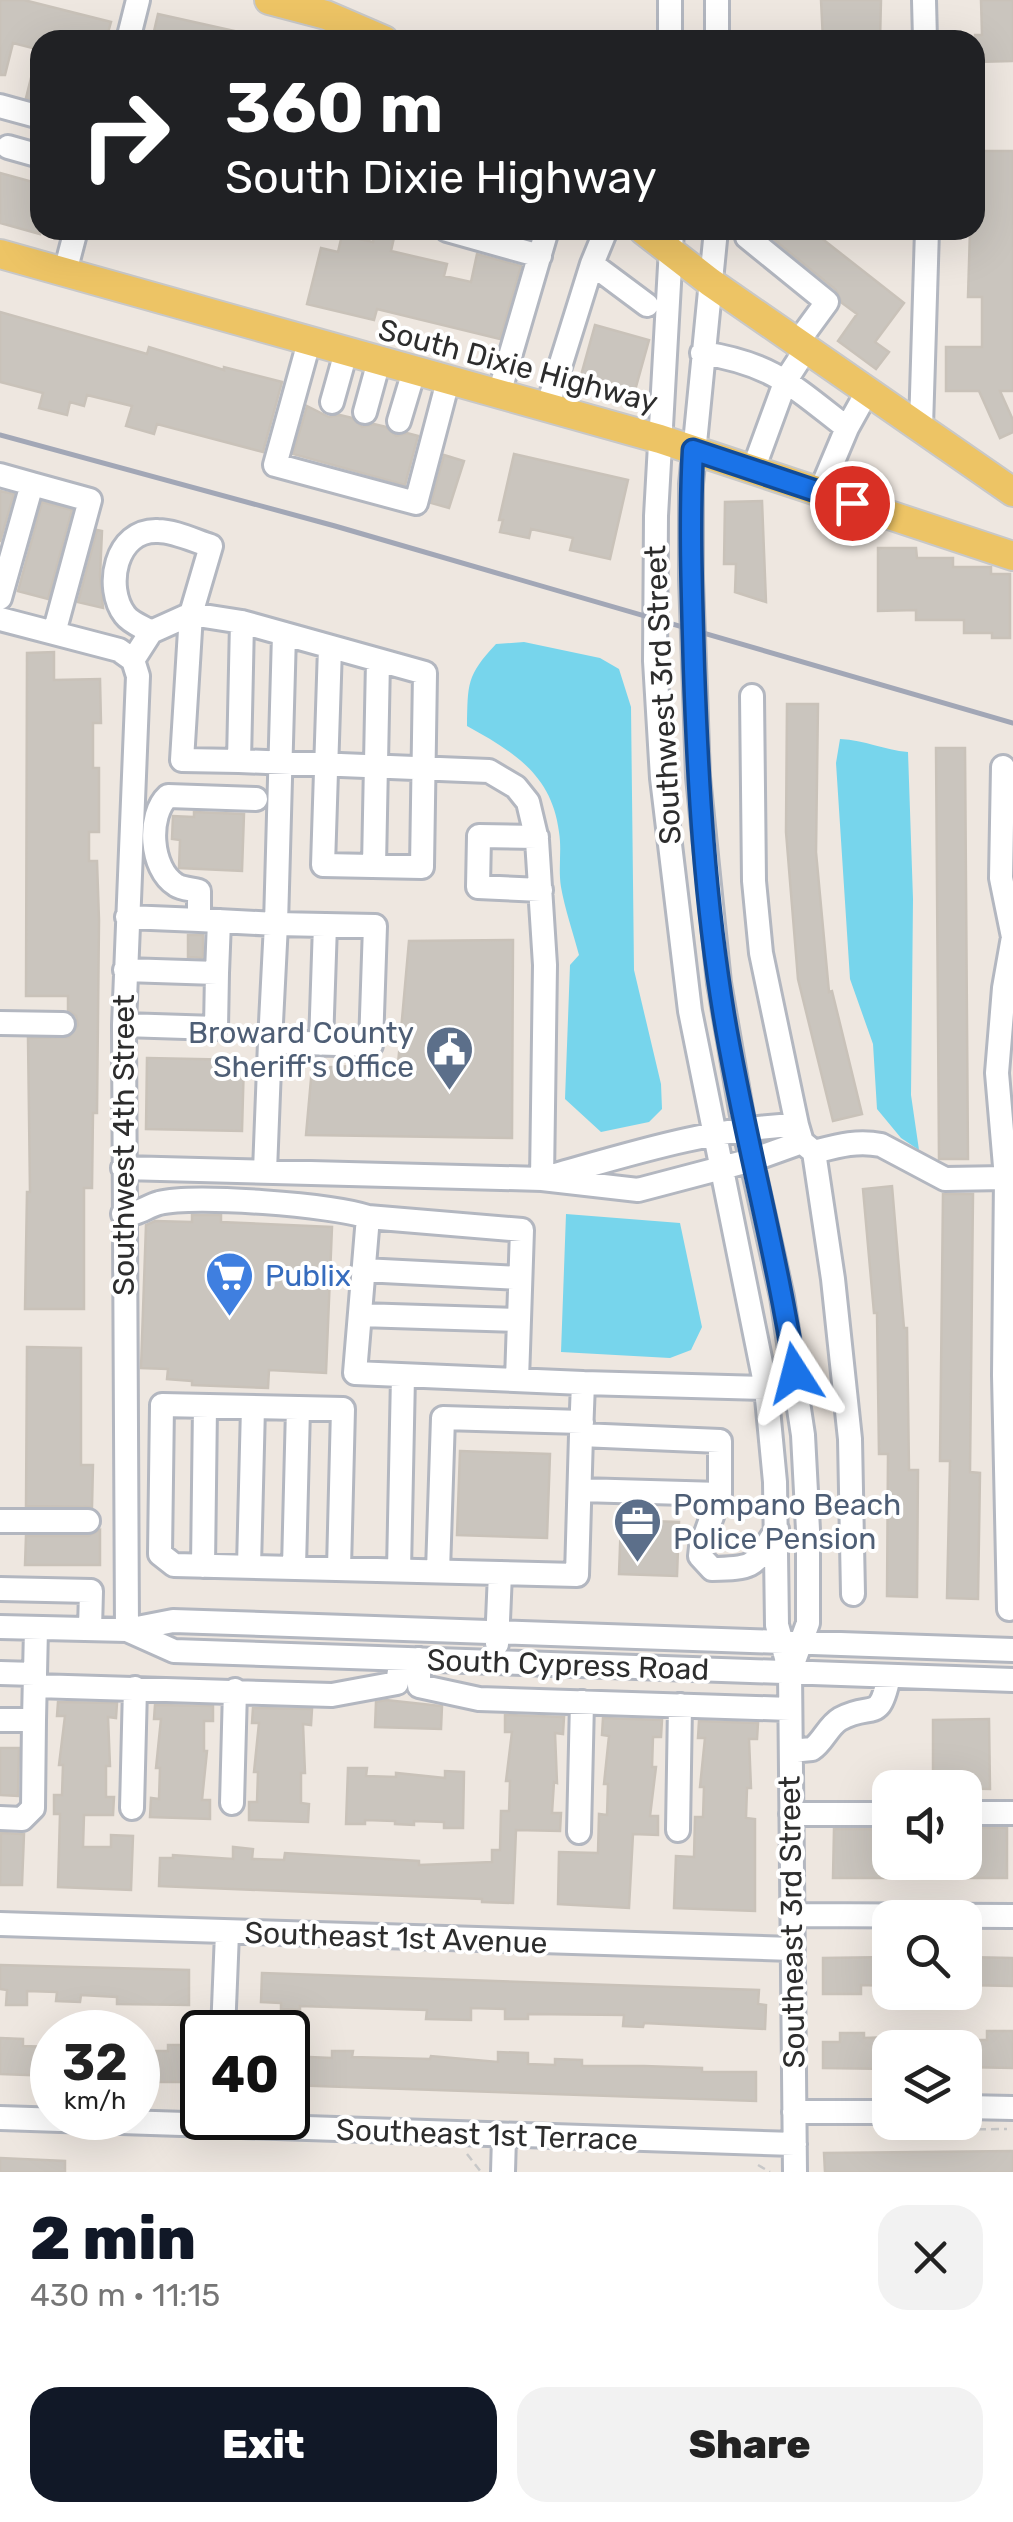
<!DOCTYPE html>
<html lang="en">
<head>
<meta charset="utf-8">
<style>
	body { margin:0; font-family:Rubik,sans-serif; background:#f2f2f2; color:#222; height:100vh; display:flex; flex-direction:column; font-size:38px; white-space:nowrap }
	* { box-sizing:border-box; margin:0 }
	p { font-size:32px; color:#767676 }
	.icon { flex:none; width:55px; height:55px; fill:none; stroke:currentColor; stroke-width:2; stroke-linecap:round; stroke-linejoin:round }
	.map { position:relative; height:2172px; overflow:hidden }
	.details { display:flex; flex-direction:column; background:#fff; flex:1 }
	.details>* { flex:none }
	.top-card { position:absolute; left:30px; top:30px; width:955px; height:210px; border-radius:30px; box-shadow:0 10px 40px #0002; background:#202124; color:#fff; overflow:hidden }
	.buttons { position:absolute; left:872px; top:1770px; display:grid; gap:20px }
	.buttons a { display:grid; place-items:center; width:110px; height:110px; border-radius:20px; background:#fff; box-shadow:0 10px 40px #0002; font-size:50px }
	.speed { position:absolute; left:30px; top:2010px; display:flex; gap:20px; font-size:50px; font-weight:700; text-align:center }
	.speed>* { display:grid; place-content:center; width:130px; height:130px; border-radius:50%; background:#fff; box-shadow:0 10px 40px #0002; line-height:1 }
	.speed small { font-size:25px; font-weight:400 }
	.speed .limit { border:5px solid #111; border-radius:15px; background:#fff; color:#111 }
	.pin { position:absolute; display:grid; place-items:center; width:85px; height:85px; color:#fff; margin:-42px; border:5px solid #fff; border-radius:50%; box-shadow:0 2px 10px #0007 }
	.me { position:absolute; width:110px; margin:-55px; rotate:351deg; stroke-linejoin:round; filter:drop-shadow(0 0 8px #0008) }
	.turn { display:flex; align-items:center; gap:35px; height:210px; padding:0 30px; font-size:45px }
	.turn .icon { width:130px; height:130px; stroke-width:2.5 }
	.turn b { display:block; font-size:70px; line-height:85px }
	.round { display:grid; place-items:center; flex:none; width:105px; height:105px; border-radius:30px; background:#f2f2f2 }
	.summary { display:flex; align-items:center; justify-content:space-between; height:170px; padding:0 30px }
	h1 { font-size:60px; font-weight:800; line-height:75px; color:#111827 }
	.button { display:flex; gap:20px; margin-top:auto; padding:20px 30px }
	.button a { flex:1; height:115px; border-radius:30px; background:#111827; color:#fff; font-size:40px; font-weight:800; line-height:115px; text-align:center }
	.button a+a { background:#f2f2f2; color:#222 }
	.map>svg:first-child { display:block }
	.water { fill:#77d5ec }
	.building { fill:#cac5be; stroke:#c9c2b9; stroke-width:2.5 }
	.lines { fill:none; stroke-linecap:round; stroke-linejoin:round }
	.minor-casing { stroke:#b3b7c0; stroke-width:28 }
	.major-casing { stroke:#c8c8c8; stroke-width:32 }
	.path { stroke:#c8c8c8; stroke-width:2.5; stroke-dasharray:8 5; stroke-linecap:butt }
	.minor { stroke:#fff; stroke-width:22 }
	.major { stroke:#edc465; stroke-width:28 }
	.rail { stroke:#a2a7b6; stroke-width:5 }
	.route-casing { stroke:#114b97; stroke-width:25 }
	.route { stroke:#1a73e8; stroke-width:18 }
	.labels { text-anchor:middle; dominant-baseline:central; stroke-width:8; stroke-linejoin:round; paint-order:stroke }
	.street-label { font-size:30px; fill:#2d2d2d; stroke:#fff }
	.service-label { font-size:30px; fill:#4e5e75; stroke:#fff; text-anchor:end }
	.shop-label { font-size:30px; fill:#366cbe; stroke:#fff; text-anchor:start }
</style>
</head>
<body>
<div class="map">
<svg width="1013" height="2172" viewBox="0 0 1013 2172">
	<rect width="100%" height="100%" fill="#eee7e0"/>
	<path class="water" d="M524,642l76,16 19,11 12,38 3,263 27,114 1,25 -13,13 -48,10 -36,-33 5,-134 9,-10c-6,-23 -14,-45 -18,-68 -3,-18 1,-37 -2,-55 -7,-57 -45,-80 -92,-106 1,-42 -1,-50 29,-82z
		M840,739c25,1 44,11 68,13l5,147 -2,196 8,55 -18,-12 -24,-29 -4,-65 -23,-65 -14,-216z
		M566,1214l114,9 22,104 -11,23 -21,8 -109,-6z"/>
	<path class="building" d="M0,0h24l87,22 -5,18h-66v10l-27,-7 -8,32h-5z
		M821,0h60l-1,40h-57z
		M981,0h32v61l-38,1v-27h7z
		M158,14l90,20v6h-96z
		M35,62l5,1v38l-14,-3z
		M975,151h38v240h-13l13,29v12l-13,6 -21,-47h-33v-44h36v-50h-14l2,-67h5z
		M0,173l40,11v50l-40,-11z
		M375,230l20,3 -4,18 56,13 -3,12 27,6 6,-28 44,12 -21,73 -123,-30 -3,11 -67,-16 14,-56 17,4 4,-17 31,7z
		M762,230h49l93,73 -29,39 14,10 -13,17 -38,-28 19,-27 -15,-11 -6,-13z
		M0,312l147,42 2,-7 75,23v-3l58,15 -19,70 -106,-28 -3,10 -28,-8 6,-20 -45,-11 -3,11 -14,-4 -3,13 -28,-7 4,-15 -43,-11z
		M595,325l54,15 -15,54 -54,-15z
		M307,406l22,11 11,-2 12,3 10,9 12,-3 12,3 10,9 11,-3 11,3 -13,49 -112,-31z
		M514,454l114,26 -18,79 -40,-9 3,-12 -42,-9 -2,9 -29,-6 3,-12h-4z
		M444,455l20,6 -15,47 -18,-5z
		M0,491l14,3 -14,48z
		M762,501l4,101 -31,-10 1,-28h-12l1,-62z
		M42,502l30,8 -24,89 -30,-8z
		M97,530l5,1 -2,45 3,32 -25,-6z
		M878,548h38l1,10h36v9h38v7h19v64h-18v-5h-28v-13h-48v-10l-38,1z
		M54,652v28l46,-1 1,44h-8v45h6v64h-10v29h8l2,59 -2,193h-4l-1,75h-8v121h-59l2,-117h3l-2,-154 41,-1 9,-12 -2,-9 -8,-6v-14h-42l1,-343z
		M787,704h31l-2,148 13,140 3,-1 30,123 -29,7 -35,-142 -12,-147z
		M936,748h29l3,411h-29z
		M194,812l50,2 -2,57 -63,-3 1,-28 -8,-1 1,-23 21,1z
		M188,935h15v23l-15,-1z
		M513,940l-1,198 -206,-3 6,-67 86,-4 11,-123z
		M147,1058l97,2 -2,71 -96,-2z
		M892,1186l12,142h3l2,142h9l-1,127 -30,-1 1,-142h-9l-2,-141h-3l-11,-124z
		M943,1194h30l-3,278 10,1 -2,126 -31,-1 3,-137h-10z
		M192,1215h29v7l111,5 -6,146 -57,-3 -1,18 -76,-3v-4l-25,-2 1,-10 -27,-1 5,-143 9,-4 37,1z
		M27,1347l54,1v117h12l-1,42 -66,-1z
		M460,1451l90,3 -3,84 -90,-3z
		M621,1520l58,2 -2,54 -58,-2z
		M100,1530v35h-75l1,-29h62z
		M386,1700l56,6 -1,23 -66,-2 1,-25z
		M58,1702l59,1 -1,15 -8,-1 2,49h-4v31h8l-1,18h-29l-1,32h28v-12l22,1 -2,54 -73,-3 2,-73h-6v-19h8l1,-30h-4l6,-49h-8z
		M155,1705l58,1v15h-9v30h3l-5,49h8v19l-60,-2 1,-19 8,1 1,-31h-4l5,-49h-7z
		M253,1708l59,1 -1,16 -8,-1 2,49h-4v30l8,1 -1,18 -59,-2v-18h8l1,-30h-4l5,-49h-7z
		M505,1715l59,2 -1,17 -8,-1 2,50 -3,-1 -2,31h9l-1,18 -44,-1 -3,73 -31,-1v-3l-323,-13 1,-28h13v-3l60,4v-12l20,2 -1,10 32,1 1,-7 134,8v4l73,-3v-12h8l1,-39h8l1,-30h-4l6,-49h-7z
		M603,1718l59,2 -1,17h-8l-1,30h4l-6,49h8v19l-25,-1 -4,74 -71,-4 1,-52 39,1 1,-39 8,1 1,-31h-4l5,-48 -7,-1z
		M989,1719l1,70 -57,-1v-68z
		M699,1721l59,2 -1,16h-8l2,49h-4l-1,30 9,1v92l-81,-3 2,-52 18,1 1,-40h8l1,-30h-4l5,-49h-7z
		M0,1748h19l-1,48 -18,-1z
		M348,1768h19l-1,8 30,1v-4l49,5v-7l19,1 -1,56h-19v-6l-30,-1v4l-19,-1v-3l-30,-1v4h-19z
		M965,1828h42v50h-64v-16h22z
		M834,1829h56v33h8v16h-65z
		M1,1833l23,1 -2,51h-22z
		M890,1957v29l-29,-1v9h-38v-36z
		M965,1957l48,1v28l-48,-1z
		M0,1965l189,5v35l-72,-1v-7l-36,-2 -1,7 -24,-1 1,-9 -30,-1v14h-21l1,-15 -7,-1z
		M262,1973l497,17 -1,14 8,1 -1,24 -121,-6 -1,4 -20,-1 1,-11 -96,-1v5h-23v-10l-34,-1v12l-45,-1 1,-9 -127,-4v4l-19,-1v-6l-20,-1z
		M987,2031h26v37l-48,-1v-27h22z
		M840,2033h24v5l26,-1v32l-67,-1v-26h17z
		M0,2038l23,1v7l29,1v29l-52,-2z
		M168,2045h20v37h-50v-31h30z
		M332,2051h21l-1,6 78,2 1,-3 67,6v-10l30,1v11l27,1v-6l27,1v6h62l58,2v4h54v29l-468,-16v-29l44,2z
		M1013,2151v21h-188l-1,-19z
		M0,2158l65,3v11h-65z"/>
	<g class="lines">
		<defs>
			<path id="minor" d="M670,0v40
				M717,0v40
				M924,0l1,40
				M128,40l10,-40
				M0,106l40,11
				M8,147l32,9
				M447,230l93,26
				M672,230l-16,286 -1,145 7,117 28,233 76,377 9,94 2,143 13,47 5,500
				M716,230l-25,254v95l7,198 21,206 25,144 38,170 21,138 5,95v93l-18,49
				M747,230v7l80,65 -30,41
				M592,264l14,-34
				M65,272l11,-42
				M309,342l-34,123 141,38 32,-122
				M702,353c69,10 91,33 145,75l20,-36
				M499,394l48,-164
				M332,402l14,-50
				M547,408l45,-144 55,41
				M365,412l14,-51
				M399,421l15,-50
				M921,427l6,-197
				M753,470l33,-90 20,-31
				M0,475l32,9 -32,114
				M32,484l58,16 -36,133
				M820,492l27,-64
				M0,619l119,31 14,10
				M242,622l-3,139 250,10 27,16 12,15 9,38 8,125 -3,214
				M151,632c-8,-5 -20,-9 -26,-17 -21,-27 -10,-86 33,-84 16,0 37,10 53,15l-20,68 -9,146 57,1
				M133,660l18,-28 40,-18 51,8 183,51 -3,194 -99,-2 7,-218
				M752,696l2,185 7,72 36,172 5,17 12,10 19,127 17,160 3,155
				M1003,767l-2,111 12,59 -9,51 -7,85 9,105
				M256,799l-88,-3c-21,19 -18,73 8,89 6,4 16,4 23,6v29l77,4 -6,118 101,3 4,-119 -99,-2 8,-290
				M537,837l-58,-1 -1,51 63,3
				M374,866l4,-206
				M127,917l72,3
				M125,970l92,3 2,-52
				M0,1023l63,1
				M124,1025l92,3 1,-55
				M321,1044l4,-119
				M814,1152c23,-6 43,-12 67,-7l64,34 61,-1 -2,197 5,234
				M123,1168l419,11 96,11 114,-30 50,-18
				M265,1171l5,-129
				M555,1175c85,-24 154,-46 242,-50
				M123,1214c15,1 22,-7 36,-11 35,-9 174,2 209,14
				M363,1270l157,8
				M360,1315l159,5
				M517,1380l5,-150 -154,-13 -13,156 228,10
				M581,1435l2,-52 183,5
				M580,1490l140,4
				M0,1521h88
				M203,1566l2,-160
				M249,1566l4,-159
				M294,1567l4,-159
				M339,1568l4,-159 -181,-4 -2,149 14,11 403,10 4,-140 139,6v53l-19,53 -1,9 12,13c46,-1 41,-3 65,-40
				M399,1570l4,-194
				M438,1571l5,-153 139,4
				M0,1589l91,2 -1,38
				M0,1627l127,3 46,-9 840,29
				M127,1630l-3,-605 14,-349 -5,-16
				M127,1630l47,21 839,29
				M497,1644l3,-71
				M419,1659v27l60,13 311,10
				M0,1673l35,1
				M35,1686l297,9 65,-12 4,-24
				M0,1720h34l2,-92
				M791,1751l21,-2c11,-7 16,-23 28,-30 33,-18 39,6 49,-43
				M232,1803l3,-113
				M132,1808l3,-120
				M965,1813h48
				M791,1814h99
				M0,1818l22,1 11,-11 1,-88
				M678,1830l2,-125
				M579,1832l3,-130
				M792,1915l221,1
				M0,1924l792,25
				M223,2032l4,-99
				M965,2107l48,1
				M794,2112h96
				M0,2118l795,26
				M503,2172l1,-35"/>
			<path id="major" d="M269,0l57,15 58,25
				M643,230l67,52 303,210
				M0,254l660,185 353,117"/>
		</defs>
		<use href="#minor" class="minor-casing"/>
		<use href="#major" class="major-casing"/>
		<path class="path" d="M900,2130l107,-1
			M467,2154l14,18
			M758,2165l12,7"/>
		<use href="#minor" class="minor"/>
		<use href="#major" class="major"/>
		<path class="rail" d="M0,435l335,91 678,197"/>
	</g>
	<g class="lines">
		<defs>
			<path id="route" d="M795,1373c-18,-120 -51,-237 -71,-357 -19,-115 -26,-230 -30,-347 -2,-73 -5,-146 -1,-219l159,53"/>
		</defs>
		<use href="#route" class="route-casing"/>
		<use href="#route" class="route"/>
	</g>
	<defs>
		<symbol id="civic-pin" viewBox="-11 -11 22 30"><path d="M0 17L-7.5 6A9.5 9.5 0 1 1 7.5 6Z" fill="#5c6f8a" stroke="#fff"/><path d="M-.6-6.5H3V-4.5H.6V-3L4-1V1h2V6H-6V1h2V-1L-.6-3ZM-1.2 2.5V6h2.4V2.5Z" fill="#fff"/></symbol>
		<symbol id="supermarket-pin" viewBox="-11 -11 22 30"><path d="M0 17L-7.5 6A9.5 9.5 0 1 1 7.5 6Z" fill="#3f7fe0" stroke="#fff"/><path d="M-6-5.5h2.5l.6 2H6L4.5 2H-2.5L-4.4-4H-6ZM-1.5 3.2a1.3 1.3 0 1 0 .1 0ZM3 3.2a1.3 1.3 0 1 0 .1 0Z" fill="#fff"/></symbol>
		<symbol id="office-pin" viewBox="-11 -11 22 30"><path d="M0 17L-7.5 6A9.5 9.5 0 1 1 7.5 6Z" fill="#5c6f8a" stroke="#fff"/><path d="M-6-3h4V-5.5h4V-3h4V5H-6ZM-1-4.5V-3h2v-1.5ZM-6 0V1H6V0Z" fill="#fff"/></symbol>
	</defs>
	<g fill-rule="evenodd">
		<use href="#civic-pin" x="422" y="1022" width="55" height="75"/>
		<use href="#supermarket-pin" x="202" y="1248" width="55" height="75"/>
		<use href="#office-pin" x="610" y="1494" width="55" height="75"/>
	</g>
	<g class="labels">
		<g class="street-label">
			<text transform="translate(518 366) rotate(15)">South Dixie Highway</text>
			<text transform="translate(663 695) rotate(-93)">Southwest 3rd Street</text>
			<text transform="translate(124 1145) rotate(-90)">Southwest 4th Street</text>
			<text transform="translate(568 1665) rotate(2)">South Cypress Road</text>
			<text transform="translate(792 1922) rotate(-91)">Southeast 3rd Street</text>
			<text transform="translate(396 1938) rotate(2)">Southeast 1st Avenue</text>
			<text transform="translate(487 2135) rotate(2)">Southeast 1st Terrace</text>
		</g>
		<g class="service-label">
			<text x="414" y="1033">Broward County<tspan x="414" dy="34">Sheriff's Office</tspan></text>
			<text x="673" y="1505" text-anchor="start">Pompano Beach<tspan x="673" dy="34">Police Pension</tspan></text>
		</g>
		<g class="shop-label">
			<text x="265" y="1276">Publix</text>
		</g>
	</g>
</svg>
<div class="buttons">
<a><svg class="icon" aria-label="sound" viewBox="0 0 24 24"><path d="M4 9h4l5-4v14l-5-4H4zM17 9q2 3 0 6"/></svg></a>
<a><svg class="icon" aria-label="search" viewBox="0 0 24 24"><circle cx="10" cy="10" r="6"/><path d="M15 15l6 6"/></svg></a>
<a><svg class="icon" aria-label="layers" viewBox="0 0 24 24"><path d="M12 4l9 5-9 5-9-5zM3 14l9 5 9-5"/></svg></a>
</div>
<div class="speed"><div>32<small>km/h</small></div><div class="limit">40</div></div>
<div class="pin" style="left:852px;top:503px;background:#d93025"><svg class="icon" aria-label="arrive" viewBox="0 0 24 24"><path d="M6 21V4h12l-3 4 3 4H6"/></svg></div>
<svg class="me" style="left:795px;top:1373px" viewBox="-20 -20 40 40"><path d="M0-17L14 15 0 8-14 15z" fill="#1a73e8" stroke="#fff" stroke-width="4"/></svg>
<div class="top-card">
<div class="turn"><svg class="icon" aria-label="right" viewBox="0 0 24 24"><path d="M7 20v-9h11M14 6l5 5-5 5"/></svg><div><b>360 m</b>South Dixie Highway</div></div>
</div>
</div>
<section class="details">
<div class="summary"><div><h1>2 min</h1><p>430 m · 11:15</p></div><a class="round"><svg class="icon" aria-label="close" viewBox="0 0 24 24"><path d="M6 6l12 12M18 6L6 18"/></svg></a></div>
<div class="button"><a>Exit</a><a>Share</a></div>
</section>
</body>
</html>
